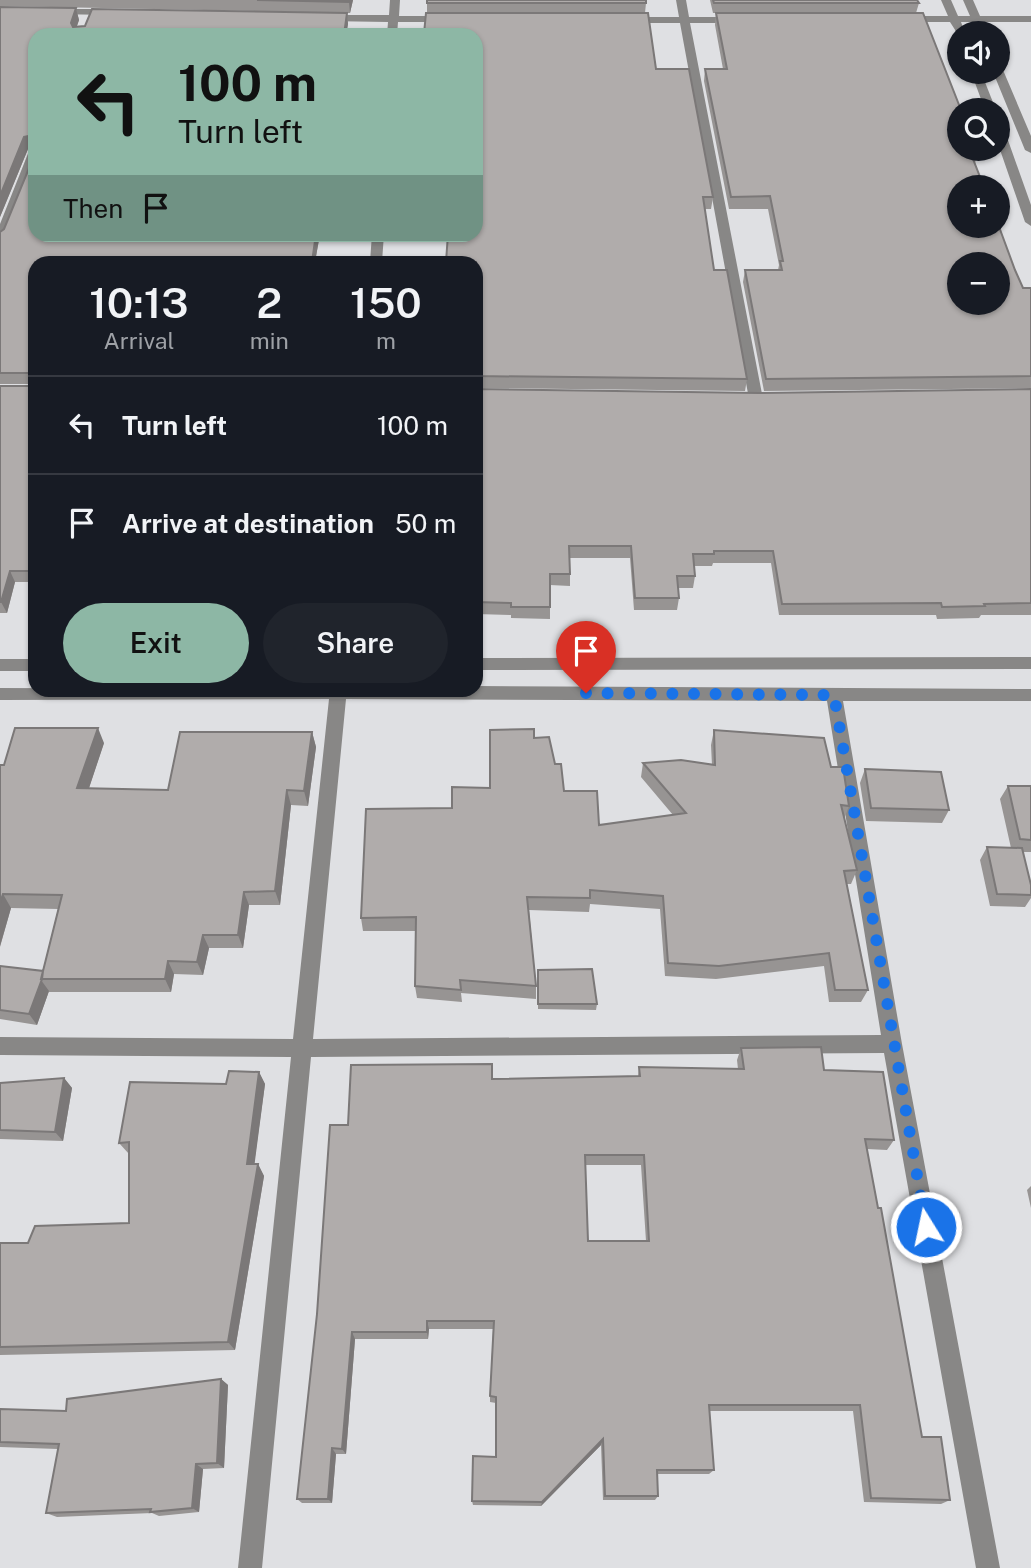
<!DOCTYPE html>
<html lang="en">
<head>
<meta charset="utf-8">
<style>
	body { margin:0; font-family:"Public Sans",sans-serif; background:#20242c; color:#f1f3f6; height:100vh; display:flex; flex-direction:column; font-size:26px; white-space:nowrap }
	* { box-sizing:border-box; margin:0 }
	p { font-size:23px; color:#9ea1a6 }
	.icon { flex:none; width:38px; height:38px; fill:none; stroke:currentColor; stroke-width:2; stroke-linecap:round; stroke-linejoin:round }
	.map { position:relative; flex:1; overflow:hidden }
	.drawer { position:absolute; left:28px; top:256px; width:455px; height:441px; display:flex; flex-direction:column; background:#171b24; border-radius:21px; box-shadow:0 2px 5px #0004 }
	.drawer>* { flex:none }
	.top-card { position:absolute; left:28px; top:28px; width:455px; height:214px; border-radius:21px; box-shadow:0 2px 5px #0004; background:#8db7a5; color:#111; overflow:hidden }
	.fabs { position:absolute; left:947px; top:21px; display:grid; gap:14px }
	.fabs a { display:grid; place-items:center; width:63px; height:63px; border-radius:50%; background:#171b24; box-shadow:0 2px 5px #0004; font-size:35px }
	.pin { position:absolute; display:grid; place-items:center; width:60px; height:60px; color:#fff; margin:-72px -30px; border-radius:50% 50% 50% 0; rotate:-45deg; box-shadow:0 0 7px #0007 }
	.pin .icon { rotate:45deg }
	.me { position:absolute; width:77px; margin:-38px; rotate:350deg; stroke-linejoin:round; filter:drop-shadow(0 0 5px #0008) }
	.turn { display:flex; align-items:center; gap:24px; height:147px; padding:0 35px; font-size:32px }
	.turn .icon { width:91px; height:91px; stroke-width:2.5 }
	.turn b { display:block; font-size:49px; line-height:60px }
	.then { display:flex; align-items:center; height:66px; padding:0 35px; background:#0003; gap:14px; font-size:26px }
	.eta { display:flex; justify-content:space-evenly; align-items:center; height:119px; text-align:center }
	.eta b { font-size:42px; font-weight:600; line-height:49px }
	.button { display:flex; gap:14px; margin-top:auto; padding:14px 35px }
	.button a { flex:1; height:80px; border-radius:42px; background:#8db7a5; color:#111; font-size:28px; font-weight:600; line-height:80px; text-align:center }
	.button a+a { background:#20242c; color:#f1f3f6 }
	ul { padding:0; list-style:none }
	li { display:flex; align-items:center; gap:21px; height:98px; padding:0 35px; border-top:2px solid #363941 }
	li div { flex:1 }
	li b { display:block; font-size:26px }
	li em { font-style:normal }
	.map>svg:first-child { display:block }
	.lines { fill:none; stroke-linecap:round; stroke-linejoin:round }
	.minor { fill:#888786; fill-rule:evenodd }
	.wall { fill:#979493; fill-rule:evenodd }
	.shaded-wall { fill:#7b7878 }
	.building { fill:#b0acab; stroke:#7b7878; stroke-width:2; fill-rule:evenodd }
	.route { stroke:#1a73e8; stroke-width:12; stroke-dasharray:0 21.6 }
</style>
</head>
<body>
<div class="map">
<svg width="1031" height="1568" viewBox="0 0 1031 1568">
	<rect width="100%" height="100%" fill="#dfe0e3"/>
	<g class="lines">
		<path class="minor" d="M390,0h10l-1,16h49l5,3 -5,3h-50l-1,13h-10l1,-13 -63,-1 -5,-3 5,-3h64z
			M676,0h10l3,17h49l5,3 -5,3h-48l73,376 -7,4 -7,-4 -69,-376h-54l-5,-3 5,-3h53z
			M941,0h10l7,16h12l-7,-16h10l7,16h51v6h-48l4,11h-10l-5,-11h-11l4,11h-6v3l-9,-14h-47l-5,-3 5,-3h45z
			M56,9h56l5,3 -5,3 -60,-1 -1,-2z
			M998,67l5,3 28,66v17l-6,-3 -32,-78h5z
			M971,72h10l15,38h-11z
			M998,126l6,3 27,76v21l-6,-4 -27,-78z
			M35,148v18l-29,74 -6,4v-20l29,-73z
			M372,234h12l-2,28h-12z
			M1031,657v12l-555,1v-12z
			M0,659h35v12h-35z
			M476,686l555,3v12h-188l59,343 98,524h-24l-92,-515 -573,4 -49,511h-24l53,-511 -291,-2v-18l293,2 36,-340 -329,1v-12l476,2zM346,699l481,2 54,334 -568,4z"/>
	</g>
	<path class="wall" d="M0,0h353l-3,13 -350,-7z
		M427,0l219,3 -1,10 11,56 57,128 -2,12h-6l9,61 33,109 -2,12 -269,-3v-353h-52l2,-22h1z
		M710,0h207l2,3 -3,10 43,97 17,49 -1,4 40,107 8,18h8v100l-267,3 -21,-109 2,-12h33l1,-5 -11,-56h-39l-25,-128 1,-12h18l-8,-44 1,-12h-3z
		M0,7l76,1 3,12 -2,6h8l7,-17 255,4 1,11 -2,11h-311v199h285l-5,28h-280v320h-20l-8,31h-7v-227h31l1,-2h-32v-152l4,-3 30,-73v-9l-6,2 -28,68z
		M476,389l282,4 273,-4v226h-50l-2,3 -42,1 -1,-4h-157l-8,-52h-58l-1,3h-18l1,10 -2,12h-15l1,10 -2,12h-43l-4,-52h-60v28l-20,-1v34l-39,-1v-3l-35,-1z
		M714,730l117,37 18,39 -5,13 13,51 -6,14h-4l21,106 -7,12h-32l-5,-36 -108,13 -51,-3 -5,-67 -70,-5 -1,8 -60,-2 7,76v13l-75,-6 1,9 -45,-4 -2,-12 1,-55h-53l-2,-13 91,-110 38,-20 44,-50 21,26 9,27 35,34 74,-10 -32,-38 2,-14 69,2 -1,-20z
		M312,732l4,15 -8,59 -17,-1 -11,100h-31l-6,43h-34l-6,27 -29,-1 -3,18h-122v-1l-12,34 -37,-6v-53l43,5 15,-62 -47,-1 -11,39v-182l104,-22 -15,45 79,2z
		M865,769l84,41 -7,13 -76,-2 -6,-38z
		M1008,786h23v66h-8l8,33v13l-6,9 -35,-1 -10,-46 7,-13 24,1 -11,-49z
		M538,970l59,34 -1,6 -58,-1z
		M741,1048l83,22 70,70 -7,10 -20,-1 55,288 28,63 -9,4 -77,-2 -11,-91h-144l5,59 -5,4h-52l1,22 -3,4h-52l-2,-55 -60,61 -68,-1 -1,-4 24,-44v-54l-6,-1v-6l3,-67h-64l-1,10h-73l-9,115h-10l-4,49h-30l-5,-4 51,-374 290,-49 1,-9 99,2 -1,-9zM585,1165h56l5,76h-58z
		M259,1072l6,12 -11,80h4l6,12 -29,174 -235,5v-112h28l101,-20v-69l-10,-11 107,-59z
		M64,1078l8,10 -9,53 -63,-2v-56z
		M1031,1186v22l-4,-18z
		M221,1379l7,6 -4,83 -21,1 -4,43 -40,4 -7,-3 -95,4 -11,-4 12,-64 -58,-2v-38l66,2z"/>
	<path class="shaded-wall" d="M349,0h4l-3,13 -1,-11z
		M76,8l3,12 -5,14 -3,-11z
		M347,13l1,11 -2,11h-2z
		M34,135l1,12 -7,2 -28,68v-21l24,-59z
		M316,234h4l-5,28h-3z
		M10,571l5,11 -8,31 -6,-11z
		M98,728l6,15 -20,60 -7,-15z
		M312,732l4,15 -8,59 -4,-15z
		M287,790l4,15 -11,100 -5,-14z
		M244,892l5,13 -6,43 -5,-13z
		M3,894l8,14 -11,38v-43z
		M203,935l6,13 -6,27 -6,-13z
		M168,961l6,13 -3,18 -6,-13z
		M41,980l8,11 -12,34 -8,-11z
		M259,1072l6,12 -12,92 -6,-12z
		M64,1078l8,10 -9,53 -8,-9z
		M258,1164l6,12 -29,174 -7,-8z
		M427,1321l2,8 -1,10 -1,-7z
		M352,1332l3,7 -9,115 -4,-5z
		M221,1379l7,6 -4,83 -7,-5z
		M603,1439l-2,6 -60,61 1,-4z
		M332,1448l4,6 -4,49 -4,-4z
		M196,1464l7,5 -4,43 -7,-4z"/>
	<path class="building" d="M257,0h92v2z
		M427,0h219v3h-219z
		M713,0h204l2,3h-205z
		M0,7l76,1 -5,15 2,4 12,-1 7,-17 255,4 -3,22h-309v199h281l-4,28h-277v309h-25l-9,31h-1v-216h31l2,-3 -2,-10h-31v-141l4,-3 30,-73v-21l-10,2 -24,59z
		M426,13h222l8,56h33l24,128h-10l11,73h13l20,109 -271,-3v-114h-30l2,-28h28v-199h-51l-1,-1z
		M716,13h207l38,97h-2v39h13l4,10h-3l11,28h-25v39h39v-2l17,46 8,18h8v88l-265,3 -21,-109h37l-2,-9h3l-13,-65 -39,1 -26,-128h22zM959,264h39v39h-39z
		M476,389l282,4 273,-4v214l-47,1 1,2 -43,1 -1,-4 -159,1 -9,-53h-59v3h-21l2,22h-18l2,22h-44l-4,-52h-62l1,28h-20v33h-39v-4l-35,-1z
		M15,728h83l-21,60 91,2 12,-58h132l-8,59 -17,-1 -12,101 -31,1 -6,43h-35l-6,27 -29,-1 -3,18h-124l21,-84 -59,-1 -3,9v-138h4z
		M534,729v9l15,-1 6,27h6l3,27h33l2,34 87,-12 -43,-50 38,-3 34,5 -1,-35 110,8 7,29h12l6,39 -8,-1 16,65 -13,1 24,119h-33l-6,-37 -110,13 -51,-3 -5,-67 -73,-6v8l-63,-1 9,89 -76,-6 1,10 -46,-4 1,-69 -55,1 5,-109 86,-1v-21l38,1v-58z
		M865,769l76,3 8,38 -78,-2z
		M1008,786h23v54l-11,-1z
		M987,847l35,1 9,37v10l-34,-1z
		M0,966l43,5 -1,8 -13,35 -29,-4z
		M592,969l5,35h-59v-34z
		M821,1047l3,23 59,2 11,68 -29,-1 13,69h3l41,229h19l9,63 -79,-2 -11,-93h-151l5,65h-57l1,26h-53l-2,-57 -61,63 -70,-1 1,-45 23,1v-60l-6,-1 4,-75h-67v11h-75l-10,117 -10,-1 -4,51h-31l20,-185 13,-189h18l3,-60 141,-1v15l148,-3 -1,-9 105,2 -3,-21zM585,1155h59l5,86h-61z
		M229,1071l30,1 -12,92h11l-30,178 -228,5v-104h28l7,-17 94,-3v-81l-10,1 11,-61 96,2z
		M64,1078l-9,54 -55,-2v-47z
		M221,1379l-4,84 -21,1 -4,44 -42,4 1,-3 -105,4 13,-69 -59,-2v-33l66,2 1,-12z"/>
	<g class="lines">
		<path class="route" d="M586,693l248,2 92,532"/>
	</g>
</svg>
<div class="fabs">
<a><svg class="icon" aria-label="sound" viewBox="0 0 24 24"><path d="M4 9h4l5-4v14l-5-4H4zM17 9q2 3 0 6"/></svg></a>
<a><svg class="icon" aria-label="search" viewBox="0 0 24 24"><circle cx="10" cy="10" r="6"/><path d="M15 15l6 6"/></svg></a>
<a>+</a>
<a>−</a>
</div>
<div class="pin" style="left:586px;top:693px;background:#d93025"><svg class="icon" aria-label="arrive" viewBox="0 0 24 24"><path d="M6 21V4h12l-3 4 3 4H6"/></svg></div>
<svg class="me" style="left:926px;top:1227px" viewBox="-20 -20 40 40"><circle r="17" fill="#1a73e8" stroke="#fff" stroke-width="3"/><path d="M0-11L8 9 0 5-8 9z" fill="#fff"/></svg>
<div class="top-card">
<div class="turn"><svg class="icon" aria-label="left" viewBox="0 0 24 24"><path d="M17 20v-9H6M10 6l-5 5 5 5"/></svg><div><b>100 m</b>Turn left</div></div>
<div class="then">Then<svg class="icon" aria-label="arrive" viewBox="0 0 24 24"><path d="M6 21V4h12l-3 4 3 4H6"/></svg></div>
</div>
<section class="drawer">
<div class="eta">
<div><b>10:13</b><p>Arrival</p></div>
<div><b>2</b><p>min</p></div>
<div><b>150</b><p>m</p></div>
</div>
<ul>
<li><svg class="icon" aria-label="left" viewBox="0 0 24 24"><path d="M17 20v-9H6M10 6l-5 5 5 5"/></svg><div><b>Turn left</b></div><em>100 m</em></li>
<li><svg class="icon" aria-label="arrive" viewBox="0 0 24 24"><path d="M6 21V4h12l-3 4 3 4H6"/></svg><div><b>Arrive at destination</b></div><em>50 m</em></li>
</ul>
<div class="button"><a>Exit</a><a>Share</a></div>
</section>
</div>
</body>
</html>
